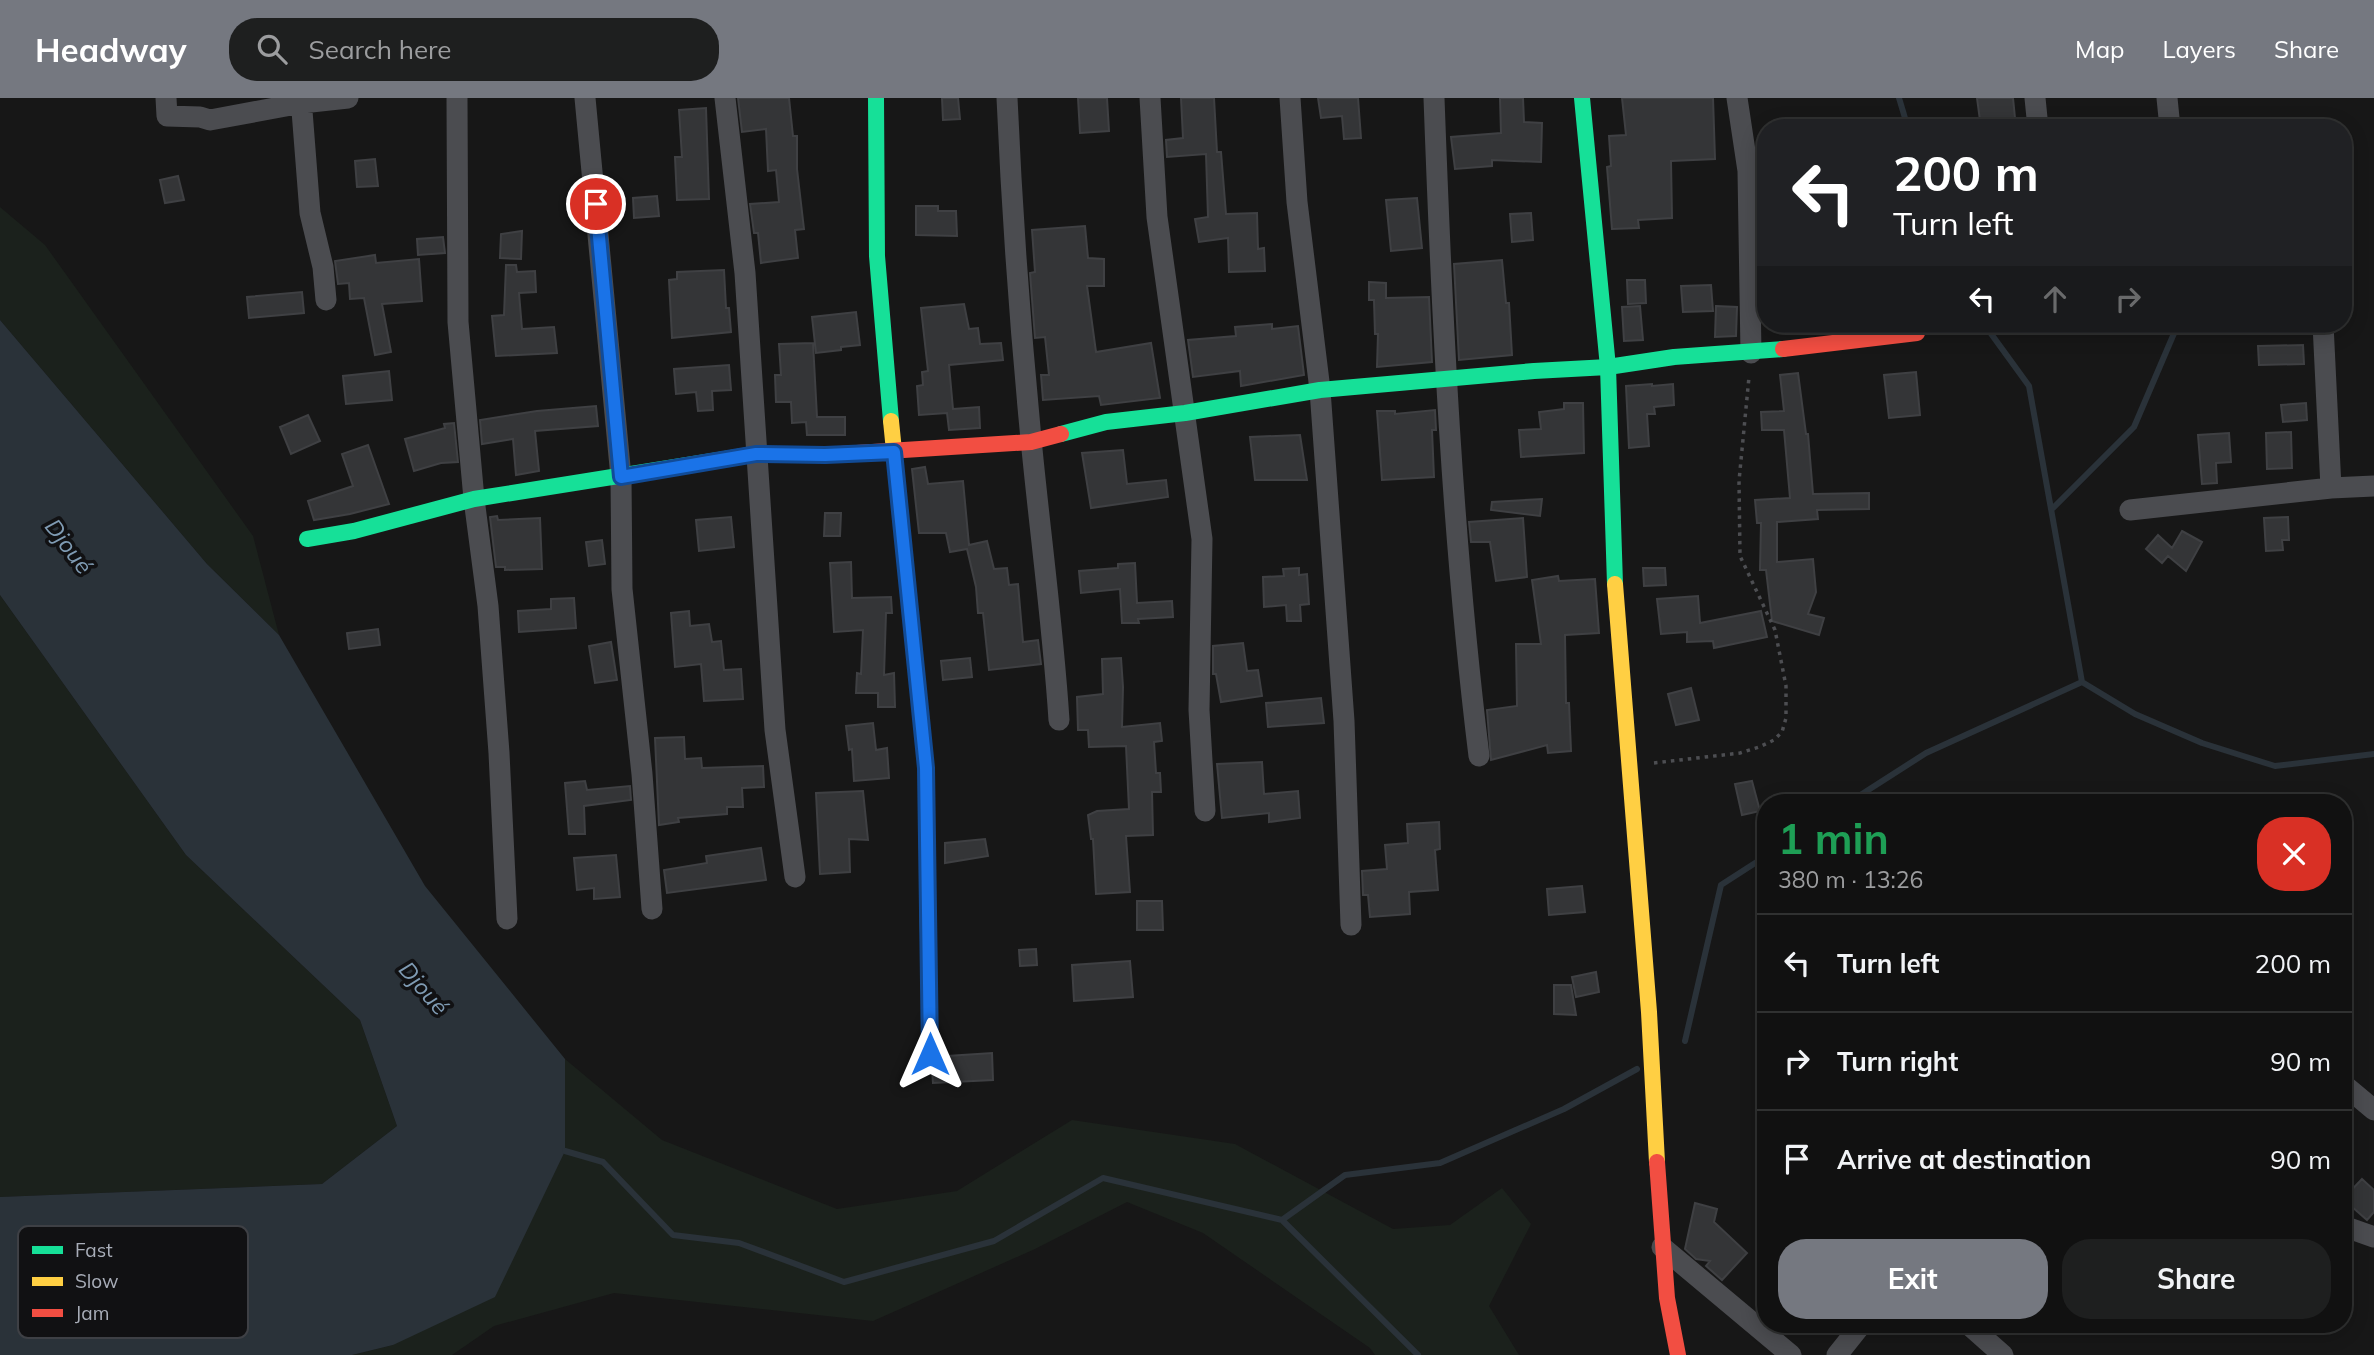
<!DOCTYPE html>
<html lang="en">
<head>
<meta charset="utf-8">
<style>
	body { margin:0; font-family:Mulish,sans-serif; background:#1e1f1f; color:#f1f3f6; height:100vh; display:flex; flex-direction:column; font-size:26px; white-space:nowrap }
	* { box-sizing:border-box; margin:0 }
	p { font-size:23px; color:#9c9d9f }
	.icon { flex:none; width:38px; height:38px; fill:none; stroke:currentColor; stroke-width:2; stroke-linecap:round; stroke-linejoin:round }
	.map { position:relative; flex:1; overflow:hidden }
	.panel { position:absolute; left:1757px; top:696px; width:595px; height:539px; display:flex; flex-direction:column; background:#111; border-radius:28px; box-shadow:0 4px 18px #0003,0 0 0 2px #303131 }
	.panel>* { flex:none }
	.banner { position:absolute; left:1757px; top:21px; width:595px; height:214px; border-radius:28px; box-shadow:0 4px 18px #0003,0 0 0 2px #303131; background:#202124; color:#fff; overflow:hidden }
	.pin { position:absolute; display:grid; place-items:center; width:60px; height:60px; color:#fff; margin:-30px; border:4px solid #fff; border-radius:50%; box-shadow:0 2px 7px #0007 }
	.me { position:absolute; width:77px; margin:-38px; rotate:0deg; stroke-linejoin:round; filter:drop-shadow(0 0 5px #0008) }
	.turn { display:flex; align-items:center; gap:24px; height:147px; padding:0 21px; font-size:32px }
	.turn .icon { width:91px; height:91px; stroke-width:2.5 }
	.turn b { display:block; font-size:49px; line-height:60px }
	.lanes { display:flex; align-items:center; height:66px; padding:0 21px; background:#0003; justify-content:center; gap:35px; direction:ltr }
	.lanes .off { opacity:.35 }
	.round { display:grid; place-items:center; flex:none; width:74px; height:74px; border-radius:28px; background:#1e1f1f }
	.overview { display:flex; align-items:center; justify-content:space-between; height:119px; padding:0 21px }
	h1 { font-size:42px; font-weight:700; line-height:52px; color:#1e9e55 }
	.primary-button { display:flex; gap:14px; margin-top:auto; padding:14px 21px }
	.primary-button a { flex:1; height:80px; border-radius:28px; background:#757880; color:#fff; font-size:28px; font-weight:700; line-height:80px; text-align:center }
	.primary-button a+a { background:#1e1f1f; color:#f1f3f6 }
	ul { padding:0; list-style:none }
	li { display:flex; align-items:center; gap:21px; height:98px; padding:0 21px; border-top:2px solid #303131 }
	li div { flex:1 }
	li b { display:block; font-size:26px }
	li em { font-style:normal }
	header { display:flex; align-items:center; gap:42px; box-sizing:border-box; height:98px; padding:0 35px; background:#757880; color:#fff }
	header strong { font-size:33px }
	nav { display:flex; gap:38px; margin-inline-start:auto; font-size:24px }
	.search { width:490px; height:63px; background:#1e1f1f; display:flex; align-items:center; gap:18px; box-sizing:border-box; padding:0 24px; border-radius:28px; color:#9c9d9f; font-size:26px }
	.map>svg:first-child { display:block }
	.green { fill:#1b211c }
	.water { fill:#2a3239 }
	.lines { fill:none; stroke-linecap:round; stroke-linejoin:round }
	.stream { stroke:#2a3239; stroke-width:6 }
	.building { fill:#343537; stroke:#3f4043; stroke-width:2 }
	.path { stroke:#4d4e52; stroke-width:3.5; stroke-dasharray:3.5 5; stroke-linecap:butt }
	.street { stroke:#4b4c50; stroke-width:21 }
	.fast { stroke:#16e098; stroke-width:16 }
	.slow { stroke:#ffcf43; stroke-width:16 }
	.jam { stroke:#f24e42; stroke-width:16 }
	.route-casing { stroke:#114b97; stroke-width:18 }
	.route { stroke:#1a73e8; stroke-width:12 }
	.labels { text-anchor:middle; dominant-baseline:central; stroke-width:7; stroke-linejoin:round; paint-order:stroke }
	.water-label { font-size:23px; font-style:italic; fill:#7f9bb3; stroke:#111113 }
	.key { fill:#111113; stroke:#3e4045; stroke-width:2 }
	.key-label { font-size:19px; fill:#a8adb8 }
</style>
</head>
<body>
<header>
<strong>Headway</strong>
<div class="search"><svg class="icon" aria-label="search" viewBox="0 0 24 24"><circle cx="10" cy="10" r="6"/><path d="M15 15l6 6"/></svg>Search here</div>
<nav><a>Map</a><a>Layers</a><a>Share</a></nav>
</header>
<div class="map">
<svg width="2374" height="1257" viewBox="0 0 2374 1257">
	<rect width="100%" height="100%" fill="#171717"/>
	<path class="green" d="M0,109l45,38 208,291 26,99 -72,-71 -207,-244z
		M0,497l186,260 174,165 37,106 -75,58 -322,13z
		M565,961l97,81 175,69 120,-18 115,-71 163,24 158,85 57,-4 52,-37 29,36 -42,82 30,49h-144l-5,-7 -167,-115 -76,-31 -92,47 -162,72 -259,-28 -120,33 -42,29h-100l41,-10 172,-194z"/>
	<path class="water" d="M0,222l207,244 72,71 146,251 140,173v92l-70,146 -102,48 -41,10h-352v-158l322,-13 75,-58 -37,-106 -174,-165 -186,-260z"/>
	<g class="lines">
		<path class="stream" d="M1899,0l9,30
			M1984,226l45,62 53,296
			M2052,411l82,-82 44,-103
			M1848,705l78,-50 156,-71 53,32 67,29 73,23 99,-12
			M1685,943l36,-156 45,-29
			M565,1053l38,11 70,73 66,8 105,39 150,-41 109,-63 179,42 136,135
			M1282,1122l63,-45 95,-12 124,-54 73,-40"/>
	</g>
	<path class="building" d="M738,0h51l4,38h4v33l7,60 -9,1 3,28 -37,5 -3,-30h-4l-4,-29 29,-2 -3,-32 -8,1 -2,-42 -24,3z
		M942,0h16l2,21 -17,1z
		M1078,0h29l2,33 -29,2z
		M1181,0h33l3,54h4l5,62 31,-1 1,36 6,-1 1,23 -36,1 -1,-34 -29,4 -4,-23 13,-2 -2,-63 -39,3 -1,-17 17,-2z
		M1318,0h40l3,40 -17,1 -2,-23 -21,2z
		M1500,0h23l1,24 18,1 -1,39 -49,-2v6l-37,3 -4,-32 50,-4z
		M1622,0h91l2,61 -44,2 1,57 -34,2 1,8 -27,1 -5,-62 4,-1 -2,-30 17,-1z
		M1977,0h36l3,30h-35z
		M706,10l3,91 -32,1 -2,-43h7l-3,-47z
		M375,61l3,27 -21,1 -2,-26z
		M178,78l6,24 -19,3 -5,-23z
		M657,98l2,20 -25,2 -1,-20z
		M1417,100l5,50 -31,3 -5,-51z
		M916,108h22v5h18l1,25 -41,-1z
		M1531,115l2,27 -21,2 -2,-28z
		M1085,128l3,32 16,1v27h-17l9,66 55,-9 9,55 -59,7 -2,-9 -56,4 -2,-25h8l-4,-38 -10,1 -5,-65 5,-1 -3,-42z
		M522,133l-1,28 -21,-1 1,-24z
		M443,139l2,16 -27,2 -1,-16z
		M375,157l1,8 43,-4 3,42 -40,3 9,48 -16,3 -11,-57 -14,1 -1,-16 -11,1 -3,-23z
		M1502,162l4,43h3l3,52 -53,5 -5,-96z
		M506,167h10l1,7 18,-1 1,21 -17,1 3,36 32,-2 3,26 -61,3 -4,-40 12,-1z
		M724,172l2,38h3l2,24 -59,6 -3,-58 8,-1v-7z
		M1627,182h18l1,23 -18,1z
		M1369,184l17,1v15l43,-1 3,65 -55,5 1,-33h-3l-1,-34h-5z
		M1711,187l2,26 -30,1 -2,-26z
		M302,194l2,21 -55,5 -2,-21z
		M964,206l5,25 9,-1 2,16 21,-1 2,17 -54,5 4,44 26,-2 1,21 -31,2 -2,-17 -28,2 -2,-29 6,-1 -1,-13 6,-1 -7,-63z
		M1640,208l3,34 -19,1 -2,-34z
		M1716,208l21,1 -1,29 -21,1z
		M856,214l4,33 -19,2v3l-25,3 -4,-36z
		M1272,226v5l26,-3 6,49 -63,11 -1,-15 -47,6 -5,-37 48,-4 -1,-9z
		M813,245l4,74h28v18h-38l-1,-13 -14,1 -1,-21h-15l-1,-27h6l-2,-31z
		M2303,247l1,19 -45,1 -1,-19z
		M729,267l2,25 -19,1 1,19 -15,1 -2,-19 -20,2 -2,-25z
		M389,273l3,29 -46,4 -3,-28z
		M1916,274l4,43 -31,3 -5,-43z
		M1798,275l8,61h2l5,60 56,-1v16l-52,1 1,9 -41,3v40l36,-3 3,33 -8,22 16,4 -5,17 -47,-14 -6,-51h-6l1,-47h-4l-2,-23 35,-2 -6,-68h-22l-1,-18 23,-1 -4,-36z
		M1652,286v2l21,-2 1,21 -20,2 1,7h-8l2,32 -20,2 -3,-62z
		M1564,305h19l1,50 -63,4 -2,-27 22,-1 -2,-17 25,-3z
		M2306,305l1,17 -24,2 -2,-17z
		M596,308l2,20 -63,5 4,40 -23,4 -3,-36 -31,5 -2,-24 57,-9z
		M1435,312l1,20h-4l2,47 -52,3 -5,-69h18v3z
		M308,317l12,26 -29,13 -11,-27z
		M454,325l4,39 -17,1 -27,8 -9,-32 40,-11 -1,-4z
		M2291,334l1,36 -25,1 -1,-36z
		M2229,335l2,29 -15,1 1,20 -15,1 -4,-49z
		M1300,337l7,45h-52l-5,-43z
		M368,347l21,59 -39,10 -36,6 -6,-19 45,-15 -11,-32z
		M1123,352l4,34 39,-4 2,17 -77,11 -9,-55z
		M925,369l3,17 35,-3 6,64 18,-4 7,28 13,-1 2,17 9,-1 5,58 15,-2 3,24 -52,6 -6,-57h-5l-2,-26 -9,-38 -17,3 -4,-19h-27l-7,-64z
		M1542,401l-2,17 -49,-6 1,-8z
		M825,415h16l-1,23h-16z
		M497,418l1,4 42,-2 2,51 -37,1v-3h-9l-6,-50z
		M731,419l3,30 -35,4 -3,-31z
		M2288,419l1,23h-7l1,10 -17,1 -2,-33z
		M1523,420l4,59 -31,4 -6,-39h-19l-2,-20z
		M2182,433l20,11 -16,29 -18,-15 -6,7 -16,-14 12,-14 14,13z
		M602,442l3,24 -16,2 -3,-24z
		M851,464l1,36 39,-1 1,16h-6l-2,62 10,-2 1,34h-17v-14h-22l1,-20 4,1 2,-44 -29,2 -4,-69z
		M1135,465l2,40 35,-2 1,16 -35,2 1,4h-17l-2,-34 -39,4 -2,-22 39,-3v-4z
		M1299,470v7l8,-1 2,30 -9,1 1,16h-14l-1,-16 -22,2 -1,-30 21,-1 -1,-7z
		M1643,470h22l1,17 -22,1z
		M1558,478l1,5 36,-2 4,54 -34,2 1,68h3l2,48 -23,2 -1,-8 -56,15 -4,-50 30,-4 -1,-62h25l-9,-64z
		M1698,498l2,27 61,-12 6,26 -53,11 -1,-7 -26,1v-10l-26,2 -4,-35z
		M574,500l2,30 -57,4 -1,-21 33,-2v-10z
		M689,513l1,15 19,-2 3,18 9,-1 3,29 17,-1 2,30 -39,2 -3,-37 -26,3 -4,-54z
		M378,531l2,16 -31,4 -2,-16z
		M611,544l6,38 -22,3 -6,-37z
		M1243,545l4,28 11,-1 4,26 -41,6 -5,-28h-3v-28z
		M970,560l2,19 -29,3 -2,-19z
		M1121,560l2,29 -1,40 38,-4 2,18 -8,1 2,31h4l1,19h-9l1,43 -27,1 4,56 -34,2 -3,-55h-2l-3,-24 9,-4 32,-2 -3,-63 -37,1 -1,-17h-10l-1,-33 26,-3 -1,-35z
		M1691,590l8,32 -23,5 -8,-31z
		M1321,600l3,25 -56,4 -2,-24z
		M873,625l3,27 11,-2 2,30 -35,3 -2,-32 -3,1 -3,-24z
		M684,639l1,22 16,-1 1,10 61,-2 1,21 -22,1 1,19h-16v7l-49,4 1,4 -20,3 -4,-87z
		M1262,664l2,32 34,-3 2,27 -31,4v-9l-47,5 -5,-54z
		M585,683l2,9 43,-4 1,14 -47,6 1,28h-16l-4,-51z
		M1752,683l8,30 -18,4 -7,-31z
		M863,693l5,49 -19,-1 1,33 -30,2 -4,-81z
		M1439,724l1,27 -5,1 3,40 -29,2 1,22 -40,3 -2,-22h-5l-1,-24 25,-2 -2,-24 23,-2 -1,-19z
		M985,741l3,17 -43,7v-20z
		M761,750l5,32 -99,13 -3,-23 43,-7 -1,-7z
		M616,757l4,42 -26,2v-11l-17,2 -3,-32z
		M1582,788l3,26 -36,3 -2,-26z
		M1137,803h25l1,29h-26z
		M1036,851l1,16 -17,1 -1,-16z
		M1130,863l3,36 -59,4 -2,-36z
		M1596,874l3,20 -23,5 -4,-20z
		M1554,887h17l5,30 -22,-1z
		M992,955l1,27 -60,3 -1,-13 8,-2 7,-12z
		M2362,1081l12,11v22l-7,8 -24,-21z
		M1695,1105l22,6 -3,13 33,31 -25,27 -16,-14 4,-5 -14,-2 -11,-10z"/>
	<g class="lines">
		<path class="path" d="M1654,665l86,-10 19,-6 15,-7 8,-8 4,-14v-32l-11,-56 -35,-74 -1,-75 10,-104"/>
		<path class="street" d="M166,0l1,18 33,1 10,3 92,-17 46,-5
			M301,0l9,115 13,54 3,33
			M457,0l1,224 16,177 14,107 11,147 8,166
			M585,0l36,379 1,112 20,185 10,135
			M725,0l20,175 30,457 20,147
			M1007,0c5,114 13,227 24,341 9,94 22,187 28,281
			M1150,0l7,119 45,322 -3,171 6,101
			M1290,0l7,104 23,188 24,331 7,204
			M1434,0c8,220 18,439 45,658
			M1737,0l11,73 3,182
			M2035,0l3,30
			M2167,0l3,30
			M2323,226l8,164
			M2130,412l201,-22 43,-2
			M2343,986l31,26
			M2343,1128l31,11
			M1662,1149l129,108
			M1969,1227l34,30
			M1837,1257l24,-30"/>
		<path class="fast" d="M876,0l1,158 14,165
			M1582,0l26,269 7,217
			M1061,336l45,-12 79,-9 135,-23 214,-19 74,-4 66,-10 109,-8
			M307,441l47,-8 120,-32 282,-45 42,1
			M928,836l2,119"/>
		<path class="slow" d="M891,323l35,347 2,166
			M1615,486l34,428 8,150"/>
		<path class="jam" d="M1783,251l134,-16
			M798,357h27l206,-13 30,-8
			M1657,1064l10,136 11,57"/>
	</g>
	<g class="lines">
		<defs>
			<path id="route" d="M596,106l25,273 135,-23 69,1 69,-3 32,316 4,286"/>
		</defs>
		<use href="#route" class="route-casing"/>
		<use href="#route" class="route"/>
	</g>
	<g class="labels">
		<g class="water-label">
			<text transform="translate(69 448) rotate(53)">Djoué</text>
			<text transform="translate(424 890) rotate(49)">Djoué</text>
		</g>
	</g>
	<rect x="18" y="1128" width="230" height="112" rx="10" class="key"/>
	<rect x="32" y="1148" width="31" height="8" fill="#16e098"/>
	<rect x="32" y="1179" width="31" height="9" fill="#ffcf43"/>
	<rect x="32" y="1211" width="31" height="8" fill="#f24e42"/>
	<g class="key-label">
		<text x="75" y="1159">Fast</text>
		<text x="75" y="1190">Slow</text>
		<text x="75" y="1222">Jam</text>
	</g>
</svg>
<div class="pin" style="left:596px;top:106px;background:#d93025"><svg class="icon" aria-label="arrive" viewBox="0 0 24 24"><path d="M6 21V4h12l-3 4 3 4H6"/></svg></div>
<svg class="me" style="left:930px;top:956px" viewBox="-20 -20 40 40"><path d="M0-17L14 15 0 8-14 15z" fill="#1a73e8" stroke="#fff" stroke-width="4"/></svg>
<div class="banner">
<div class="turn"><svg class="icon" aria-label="left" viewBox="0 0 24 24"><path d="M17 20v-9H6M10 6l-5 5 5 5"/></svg><div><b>200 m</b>Turn left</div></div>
<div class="lanes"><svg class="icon" aria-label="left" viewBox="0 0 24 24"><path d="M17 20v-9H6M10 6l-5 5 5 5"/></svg><svg class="icon off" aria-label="ahead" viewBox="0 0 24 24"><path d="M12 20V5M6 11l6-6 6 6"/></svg><svg class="icon off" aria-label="right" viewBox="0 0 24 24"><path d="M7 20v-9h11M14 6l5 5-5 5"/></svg></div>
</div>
<section class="panel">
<div class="overview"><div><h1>1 min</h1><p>380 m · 13:26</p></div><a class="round" style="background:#d93025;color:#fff"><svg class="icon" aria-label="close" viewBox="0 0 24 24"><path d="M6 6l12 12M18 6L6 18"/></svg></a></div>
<ul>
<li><svg class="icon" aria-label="left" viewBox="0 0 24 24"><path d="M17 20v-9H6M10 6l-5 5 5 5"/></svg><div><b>Turn left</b></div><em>200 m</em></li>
<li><svg class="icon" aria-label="right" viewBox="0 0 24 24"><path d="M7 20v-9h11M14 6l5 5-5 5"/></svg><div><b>Turn right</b></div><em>90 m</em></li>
<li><svg class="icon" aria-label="arrive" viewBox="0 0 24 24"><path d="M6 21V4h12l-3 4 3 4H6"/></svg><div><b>Arrive at destination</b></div><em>90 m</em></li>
</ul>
<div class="primary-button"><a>Exit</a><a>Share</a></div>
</section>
</div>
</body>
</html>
